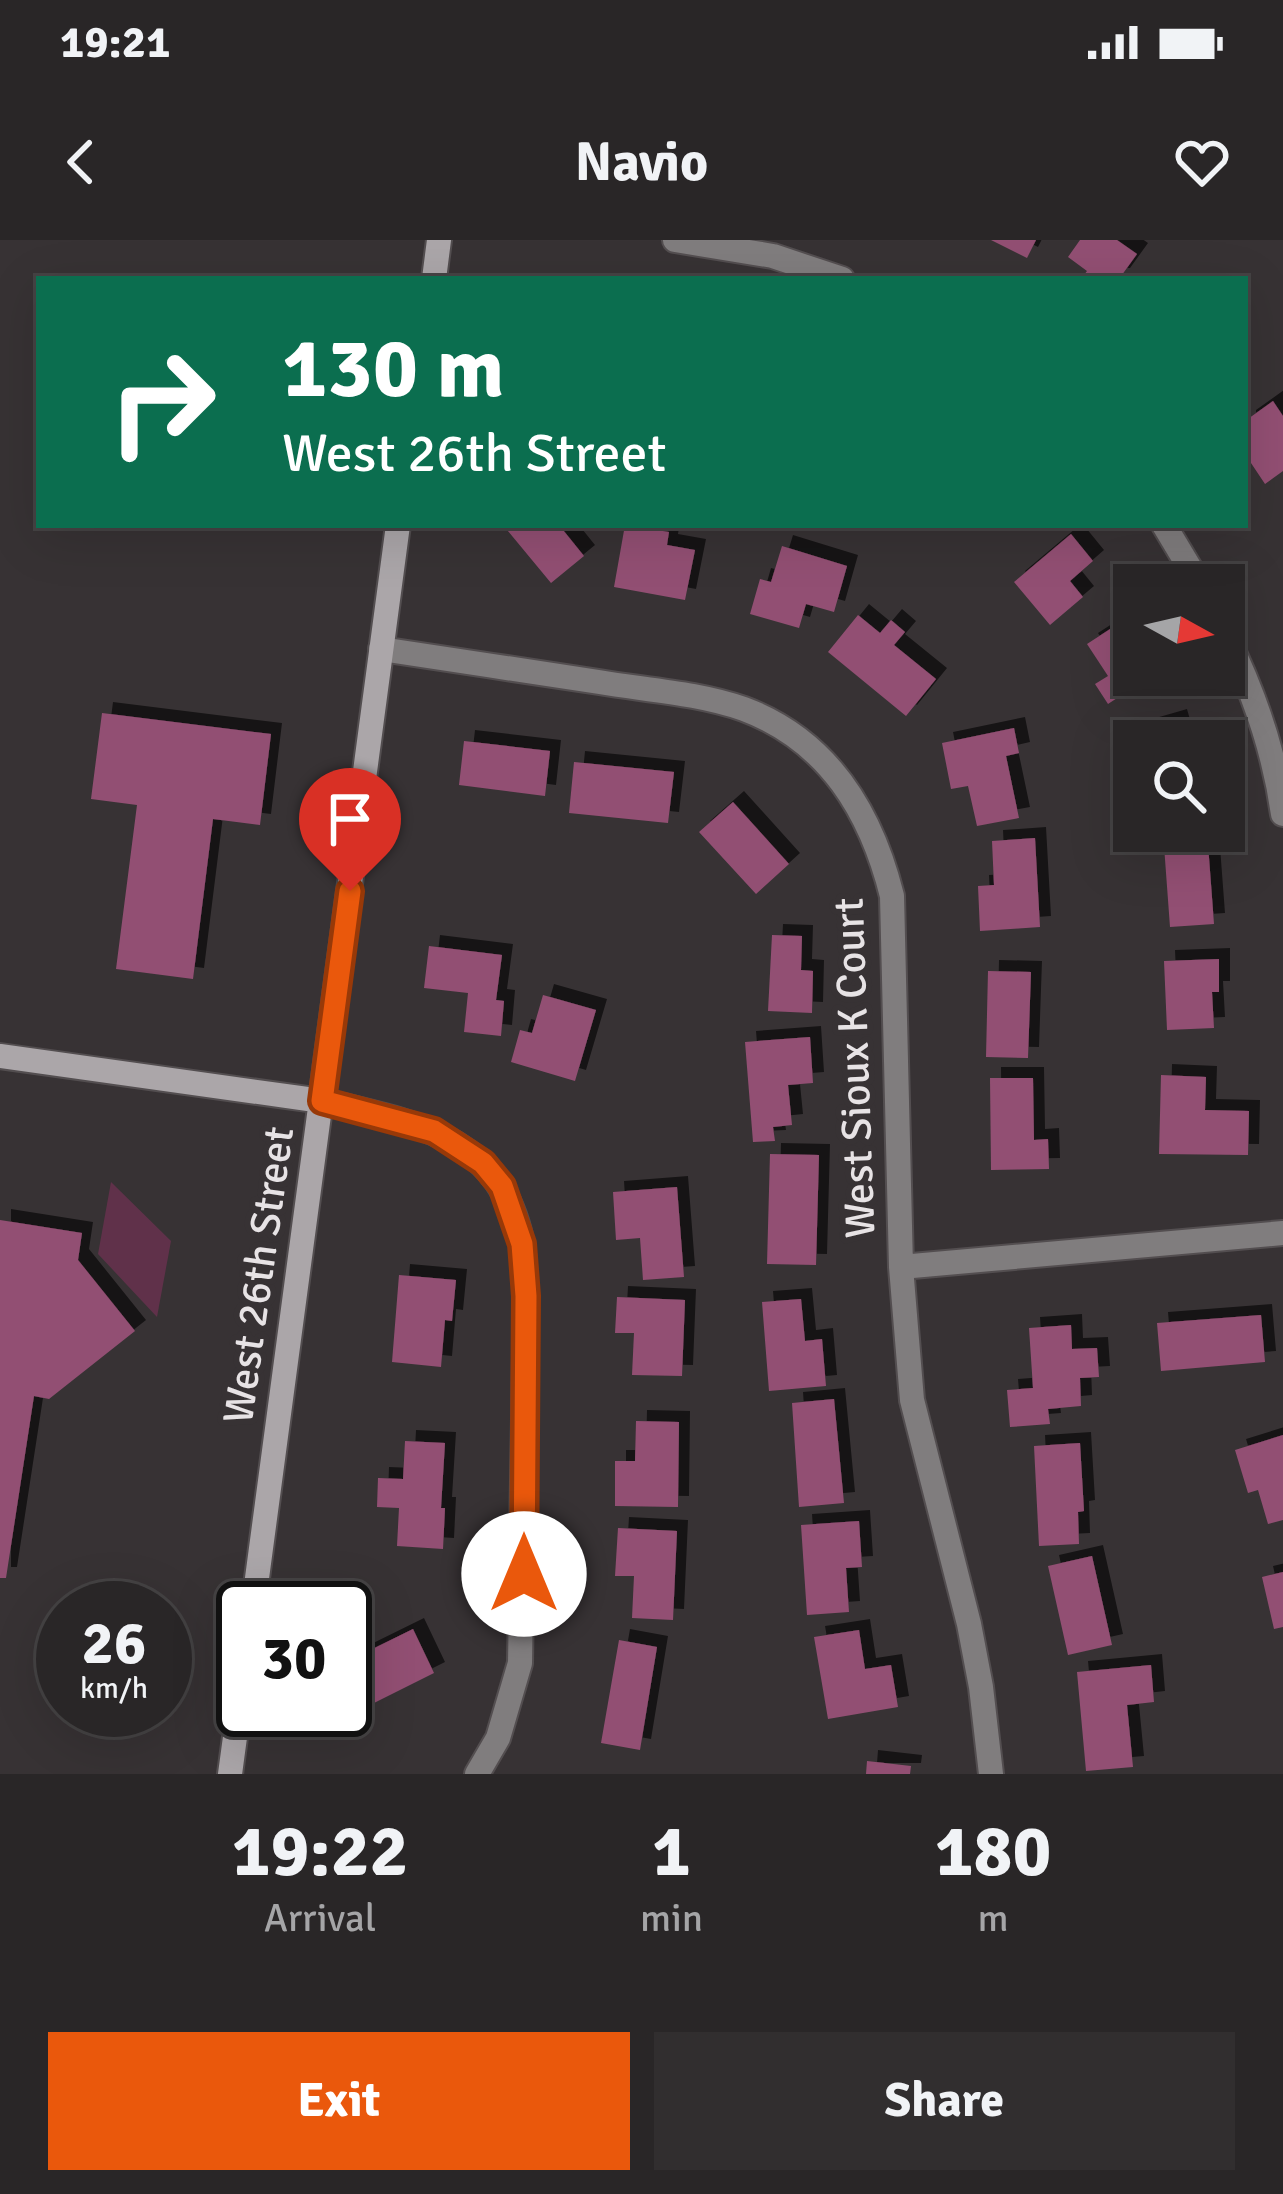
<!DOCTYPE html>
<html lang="en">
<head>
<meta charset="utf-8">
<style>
	body { margin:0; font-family:Signika,sans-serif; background:#312e2f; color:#f1f3f6; height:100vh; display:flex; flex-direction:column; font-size:45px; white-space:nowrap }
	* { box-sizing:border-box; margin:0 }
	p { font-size:39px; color:#a5a5a7 }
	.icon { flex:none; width:66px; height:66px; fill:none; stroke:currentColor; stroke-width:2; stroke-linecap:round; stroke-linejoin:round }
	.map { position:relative; height:1534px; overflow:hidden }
	.details { display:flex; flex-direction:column; background:#292627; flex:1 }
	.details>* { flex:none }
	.banner { position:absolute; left:36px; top:36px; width:1212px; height:252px; border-radius:0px; box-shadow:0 12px 48px #0002,0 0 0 3px #454344; background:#0b6e4f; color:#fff; overflow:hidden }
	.needle { width:78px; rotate:98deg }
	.controls { position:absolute; left:1113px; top:324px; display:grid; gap:24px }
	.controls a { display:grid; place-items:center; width:132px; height:132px; border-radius:0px; background:#292627; box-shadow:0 12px 48px #0002,0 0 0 3px #454344; font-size:60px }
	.speed { position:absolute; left:36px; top:1341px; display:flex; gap:24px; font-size:60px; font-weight:700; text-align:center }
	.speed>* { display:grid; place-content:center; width:156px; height:156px; border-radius:50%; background:#292627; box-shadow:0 12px 48px #0002,0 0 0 3px #454344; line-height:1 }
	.speed small { font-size:30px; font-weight:400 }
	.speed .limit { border:6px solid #111; border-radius:18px; background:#fff; color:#111 }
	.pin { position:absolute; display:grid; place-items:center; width:102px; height:102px; color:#fff; margin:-123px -51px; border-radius:50% 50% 50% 0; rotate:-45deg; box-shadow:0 0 12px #0007 }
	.pin .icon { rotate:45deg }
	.me { position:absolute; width:132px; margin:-66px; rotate:0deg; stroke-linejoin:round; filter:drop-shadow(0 0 9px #0008) }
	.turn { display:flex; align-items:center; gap:42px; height:252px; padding:0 48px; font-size:54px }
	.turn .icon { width:156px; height:156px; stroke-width:2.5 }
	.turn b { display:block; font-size:84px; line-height:102px }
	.eta { display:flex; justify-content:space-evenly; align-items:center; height:204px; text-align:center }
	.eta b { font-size:72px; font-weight:700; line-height:84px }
	.primary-button { display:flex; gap:24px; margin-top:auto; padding:24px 48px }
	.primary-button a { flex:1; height:138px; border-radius:0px; background:#ea580c; color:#fff; font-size:48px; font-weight:700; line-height:138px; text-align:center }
	.primary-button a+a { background:#312e2f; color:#f1f3f6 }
	.status { display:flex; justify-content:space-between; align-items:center; height:84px; padding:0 60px; background:#292627; direction:ltr }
	.status svg { height:33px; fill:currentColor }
	header { display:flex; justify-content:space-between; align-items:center; height:156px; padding:0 48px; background:#292627; font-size:54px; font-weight:700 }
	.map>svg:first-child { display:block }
	.green { fill:#60314a }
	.building { fill:#924f73; filter:url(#shadow) }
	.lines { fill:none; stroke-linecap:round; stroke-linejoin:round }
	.street-casing { stroke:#534e50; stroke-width:28 }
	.secondary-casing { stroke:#534e50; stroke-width:28 }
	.street { stroke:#807d7e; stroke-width:24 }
	.secondary { stroke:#aba6a9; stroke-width:24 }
	.route-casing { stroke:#983908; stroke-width:30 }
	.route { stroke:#ea580c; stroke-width:21 }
	.labels { text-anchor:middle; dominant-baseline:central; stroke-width:12; stroke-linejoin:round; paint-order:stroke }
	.street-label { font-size:42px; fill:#e7e3e5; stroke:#373234 }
</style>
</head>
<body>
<div class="status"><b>19:21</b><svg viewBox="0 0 49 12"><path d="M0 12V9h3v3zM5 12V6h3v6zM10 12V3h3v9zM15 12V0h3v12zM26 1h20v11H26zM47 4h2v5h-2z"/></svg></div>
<header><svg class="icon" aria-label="back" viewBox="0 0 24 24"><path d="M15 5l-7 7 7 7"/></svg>Navio<svg class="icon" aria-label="heart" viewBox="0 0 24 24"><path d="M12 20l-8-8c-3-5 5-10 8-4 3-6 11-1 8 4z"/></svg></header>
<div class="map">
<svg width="1283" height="1534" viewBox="0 0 1283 1534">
	<defs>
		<filter id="shadow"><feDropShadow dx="11" dy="-11" stdDeviation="0" flood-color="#0009"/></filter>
	</defs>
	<rect width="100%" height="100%" fill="#373234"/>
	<path class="green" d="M111,942l60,59 -14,76 -59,-63z"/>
	<path class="building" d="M991,0h45l-9,18z
		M1080,0h37l20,14 -18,25h-38l6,-8 -19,-14z
		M1273,161l10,15v55l-18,13 -20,-30v-33z
		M503,285h56l25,31 -33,27z
		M625,285l44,7 -2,13 28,5 -10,50 -71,-13z
		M1071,294l22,27 -23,20 13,16 -33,28 -36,-43z
		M782,306l65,20 -13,46 -28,-8 -7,24 -49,-14 10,-35 11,3z
		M858,375l22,18 11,-13 14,12 -11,13 42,34 -30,37 -78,-64z
		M1124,380l10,16v39h18l-44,29 -13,-20 13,-8 -21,-32z
		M102,473l169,21 -11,91 -47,-6 -20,160 -77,-10 21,-164 -46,-6z
		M1176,480l6,21h-48l-1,24 -9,-30z
		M1014,488l5,25 -13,3 13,62 -42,8 -9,-40 -17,3 -9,-46z
		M464,501l86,10 -5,45 -86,-11z
		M574,522l100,10 -6,51 -99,-10z
		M733,562l56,62 -33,30 -57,-62z
		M1207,591l7,93 -44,3 -7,-95z
		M1035,598l5,89 -60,4 -2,-45 16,-1 -2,-44z
		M772,695l30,1 -1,34 12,1 -1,42 -44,-2z
		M429,706l73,9 -6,45 8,1 -3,35 -37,-4 4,-39 -44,-5z
		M1219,719v33h-7l2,36 -47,2 -3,-69z
		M988,731l43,1 -3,86 -42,-1z
		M543,755l53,15 -21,71 -64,-19 9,-32 12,3z
		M810,797l3,46 -25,2 4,40 -19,2 2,14 -22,1 -8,-100z
		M1161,835l45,2 -1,33 44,1 -1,44 -89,-1z
		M990,838h43l1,62 14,-1 1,30 -58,1z
		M770,914l49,1 -3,110 -49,-1z
		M677,947l7,90 -41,3 -3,-42 -24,2 -3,-48z
		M0,980l82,13 -4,27 57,71 -86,68 -15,-3 -28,182h-6z
		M399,1035l57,5 -4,41 -7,-1 -4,47 -49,-5z
		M617,1057l68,3 -3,76 -50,-1 2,-42h-19z
		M801,1059l4,42 17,-2 4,47 -57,5 -7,-89z
		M1261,1075l4,47 -104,9 -4,-48z
		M1071,1085l1,24 25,-1 2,29 -19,1 1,28 -33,3 2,15 -40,3 -3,-37 26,-2 -4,-60z
		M834,1159l10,104 -45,4 -7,-104z
		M636,1181l43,1 -1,85 -63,-1v-45h20z
		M1283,1195v85l-15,4 -10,-34 -10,3 -13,-43z
		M405,1201l40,2 -4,65h4l-2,41 -46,-3 2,-38 -22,-1 1,-29 25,1z
		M1080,1203l4,68 -6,1 1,32 -40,2 -5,-100z
		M859,1281l3,46 -16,1 3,44 -42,3 -6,-90z
		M618,1288l59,3 -4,89 -41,-2 2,-42h-19z
		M1092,1316l20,89 -44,10 -20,-89z
		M1283,1332v55l-9,2 -12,-52z
		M413,1389l21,44 -66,33 -22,-44z
		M859,1390l6,39 26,-4 7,42 -70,12 -14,-82z
		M619,1400l38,7 -17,103 -39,-7z
		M1151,1425l3,37 -27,3 6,62 -47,4 -9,-99z
		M867,1521l44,5 -1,8h-44z"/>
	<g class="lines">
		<defs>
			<path id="street" d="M675,0l98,16 69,23
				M1164,285l36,60
				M1224,392c29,58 50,117 59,182
				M381,409c73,11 145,22 218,33 48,8 100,11 145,27 85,32 127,103 148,187l9,371 11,133 57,224 12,63 10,87
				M322,861c90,22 177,33 199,139 4,18 3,38 5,56l-6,367 -22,75 -21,36
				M901,1027l382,-34"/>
			<path id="secondary" d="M434,39l5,-39
				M0,816l322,45
				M253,1368l145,-1083
				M230,1534l13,-96"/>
		</defs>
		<use href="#street" class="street-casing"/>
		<use href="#secondary" class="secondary-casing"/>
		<use href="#street" class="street"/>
		<use href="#secondary" class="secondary"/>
	</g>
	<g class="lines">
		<defs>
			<path id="route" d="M350,651l-28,210 112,30 49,32 19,23 20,58 4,52 -2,278"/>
		</defs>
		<use href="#route" class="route-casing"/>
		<use href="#route" class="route"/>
	</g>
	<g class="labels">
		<g class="street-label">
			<text transform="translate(855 828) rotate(-92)">West Sioux K Court</text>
			<text transform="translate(259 1035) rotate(-82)">West 26th Street</text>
		</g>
	</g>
</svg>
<div class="controls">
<a><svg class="needle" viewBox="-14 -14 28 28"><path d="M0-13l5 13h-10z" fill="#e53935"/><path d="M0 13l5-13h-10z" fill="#a5a5a7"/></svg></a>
<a><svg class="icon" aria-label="search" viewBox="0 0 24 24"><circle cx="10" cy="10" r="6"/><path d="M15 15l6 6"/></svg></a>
</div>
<div class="speed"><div>26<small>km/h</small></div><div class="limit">30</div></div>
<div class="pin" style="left:350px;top:651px;background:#d93025"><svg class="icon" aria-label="arrive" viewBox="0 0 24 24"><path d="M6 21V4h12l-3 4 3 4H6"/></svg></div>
<svg class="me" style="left:524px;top:1334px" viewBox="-20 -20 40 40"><circle r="19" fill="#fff"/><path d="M0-13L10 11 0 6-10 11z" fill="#ea580c"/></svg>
<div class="banner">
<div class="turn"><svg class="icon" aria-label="right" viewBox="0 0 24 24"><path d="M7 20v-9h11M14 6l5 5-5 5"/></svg><div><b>130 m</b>West 26th Street</div></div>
</div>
</div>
<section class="details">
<div class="eta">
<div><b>19:22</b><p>Arrival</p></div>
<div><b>1</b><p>min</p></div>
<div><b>180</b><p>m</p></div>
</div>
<div class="primary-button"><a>Exit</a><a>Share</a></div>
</section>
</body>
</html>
